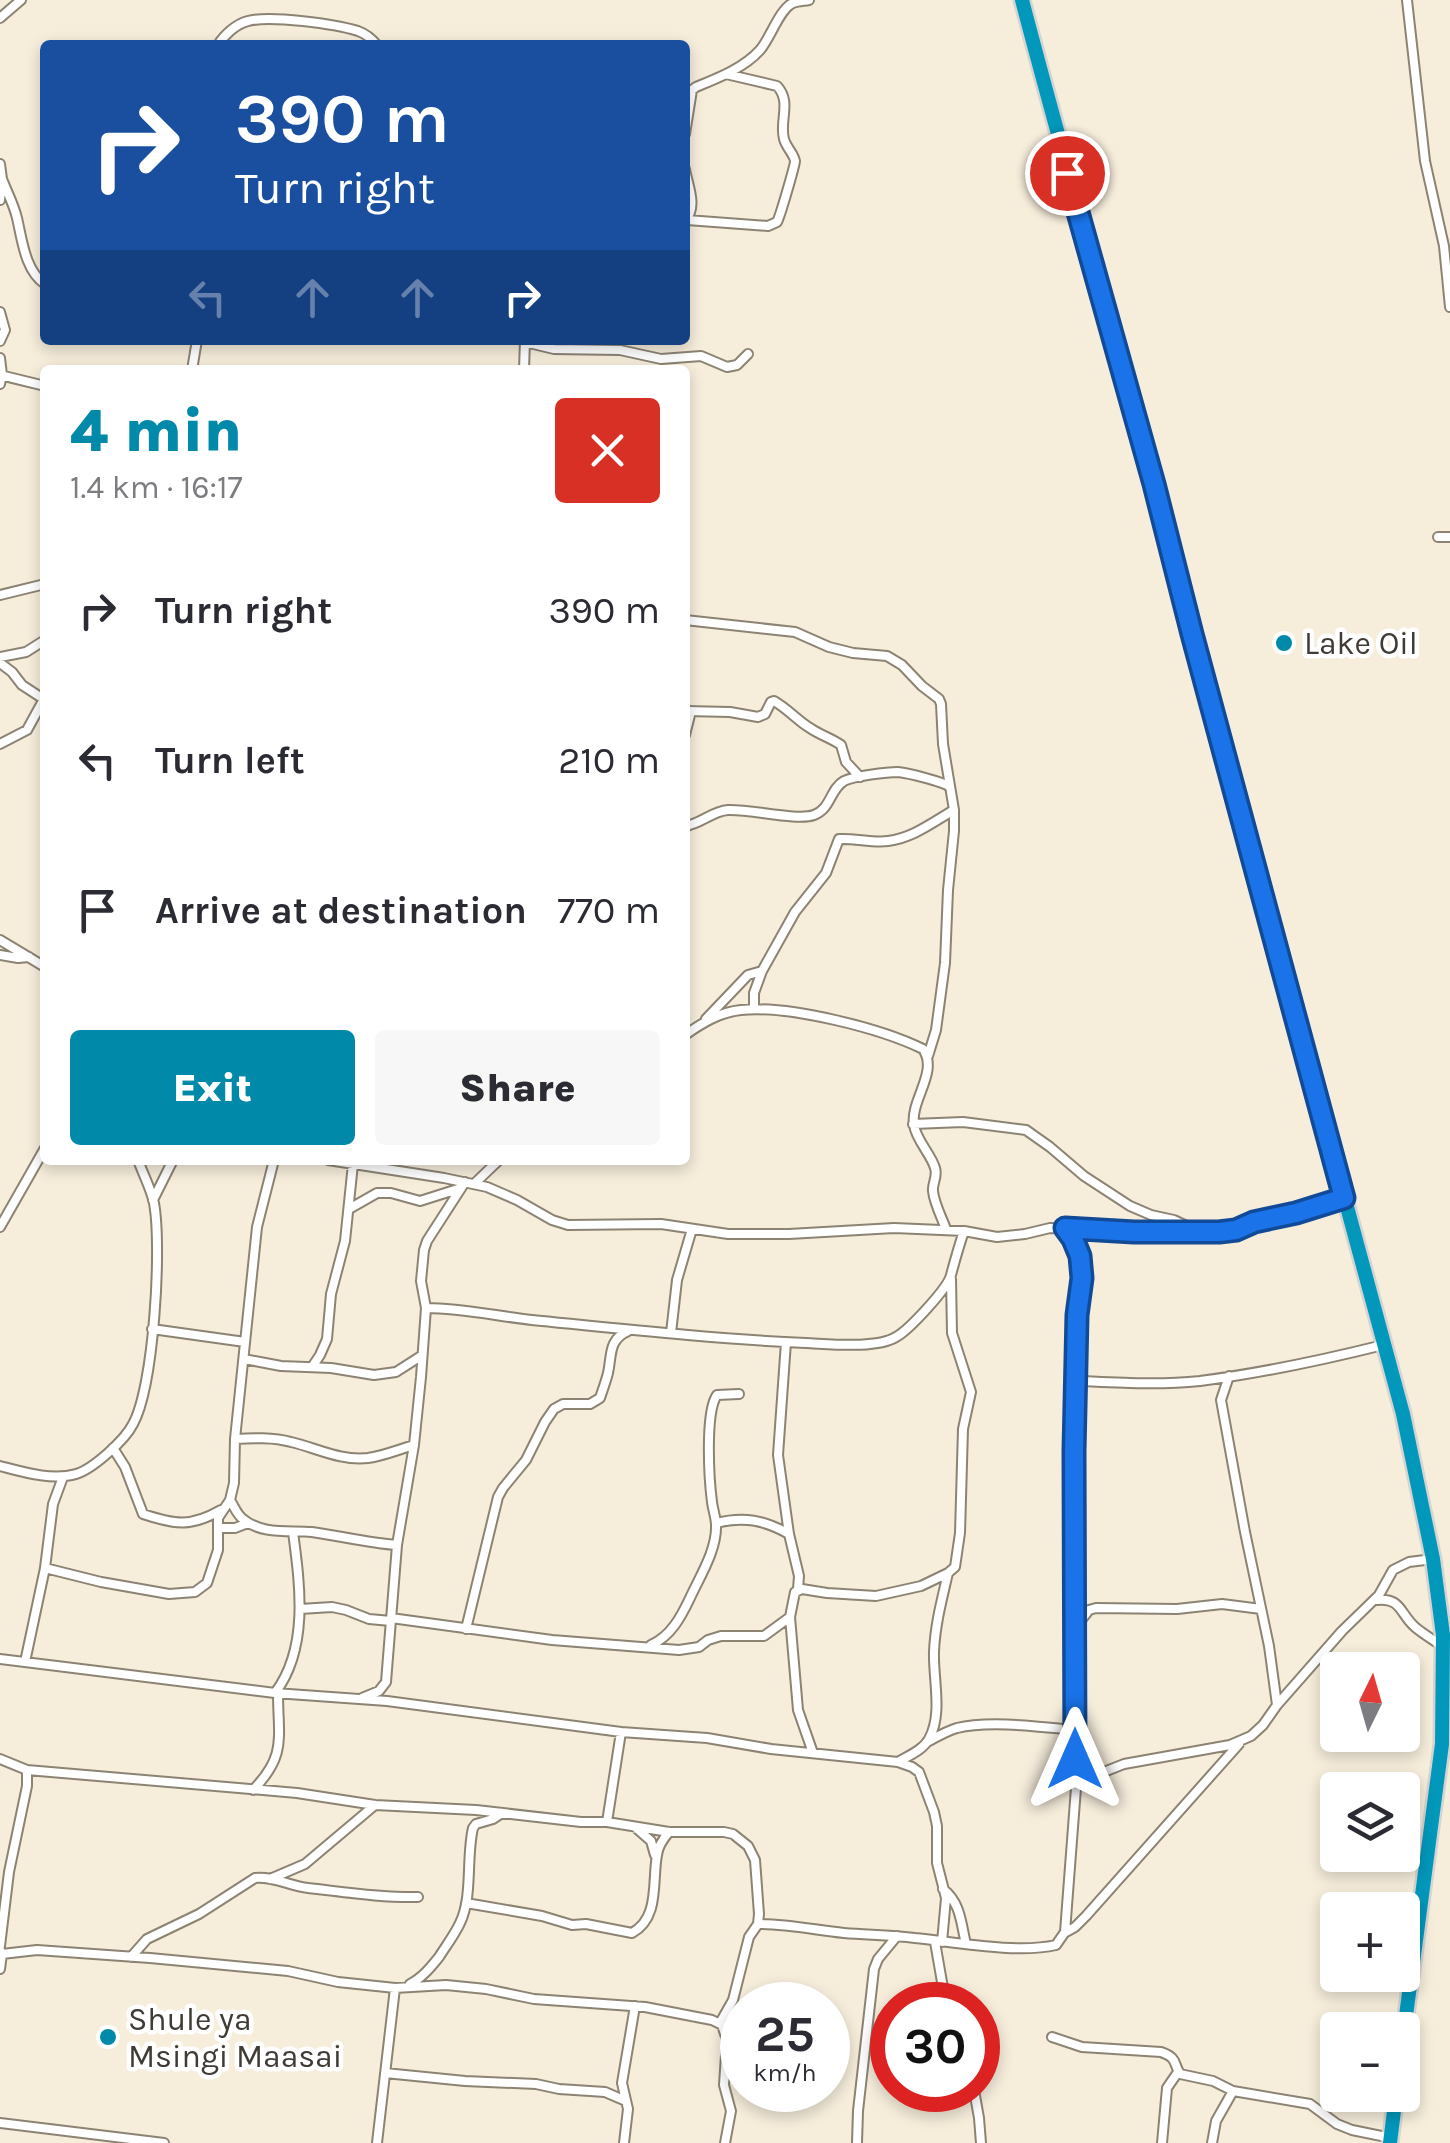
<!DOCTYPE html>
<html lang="en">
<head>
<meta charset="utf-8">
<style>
	body { margin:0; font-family:Karla,sans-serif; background:#f7f7f7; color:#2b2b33; height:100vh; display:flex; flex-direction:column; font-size:38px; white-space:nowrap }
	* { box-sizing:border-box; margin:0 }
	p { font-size:32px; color:#7c7c81 }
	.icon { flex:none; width:55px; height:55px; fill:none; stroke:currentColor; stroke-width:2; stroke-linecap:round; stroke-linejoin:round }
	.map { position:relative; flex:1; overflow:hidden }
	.panel { position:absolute; left:40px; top:365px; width:650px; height:800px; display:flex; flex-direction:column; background:#fff; border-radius:10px; box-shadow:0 5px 15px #0003 }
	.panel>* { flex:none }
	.hud { position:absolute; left:40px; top:40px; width:650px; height:305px; border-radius:10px; box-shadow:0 5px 15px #0003; background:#1a4fa0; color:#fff; overflow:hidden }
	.needle { width:65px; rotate:5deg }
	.fabs { position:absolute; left:1320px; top:1652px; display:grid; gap:20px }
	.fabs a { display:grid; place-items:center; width:100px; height:100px; border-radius:10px; background:#fff; box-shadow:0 5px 15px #0003; font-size:50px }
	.speed { position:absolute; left:720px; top:1982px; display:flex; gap:20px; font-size:50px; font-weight:700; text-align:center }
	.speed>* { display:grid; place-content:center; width:130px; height:130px; border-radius:50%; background:#fff; box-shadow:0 5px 15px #0003; line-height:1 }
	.speed small { font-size:25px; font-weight:400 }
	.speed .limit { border:15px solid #d22; background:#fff; color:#111 }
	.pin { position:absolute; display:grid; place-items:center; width:85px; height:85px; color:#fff; margin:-42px; border:5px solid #fff; border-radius:50%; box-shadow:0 2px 10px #0007 }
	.me { position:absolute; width:110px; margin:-55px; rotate:0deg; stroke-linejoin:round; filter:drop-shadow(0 0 8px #0008) }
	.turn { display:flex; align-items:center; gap:35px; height:210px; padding:0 30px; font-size:45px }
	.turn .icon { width:130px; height:130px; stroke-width:2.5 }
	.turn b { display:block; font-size:70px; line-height:85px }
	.lanes { display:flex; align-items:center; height:95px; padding:0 30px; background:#0003; justify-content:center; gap:50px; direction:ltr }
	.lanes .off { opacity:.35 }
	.round { display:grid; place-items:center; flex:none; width:105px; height:105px; border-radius:10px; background:#f7f7f7 }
	.overview { display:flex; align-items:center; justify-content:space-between; height:170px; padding:0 30px }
	h1 { font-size:60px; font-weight:800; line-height:75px; color:#0089a9 }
	.button { display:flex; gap:20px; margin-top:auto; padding:20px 30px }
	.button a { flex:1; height:115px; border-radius:10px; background:#0089a9; color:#fff; font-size:40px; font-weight:800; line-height:115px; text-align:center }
	.button a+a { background:#f7f7f7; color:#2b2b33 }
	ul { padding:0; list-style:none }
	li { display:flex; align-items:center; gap:30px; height:150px; padding:0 30px }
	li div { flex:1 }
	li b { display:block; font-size:38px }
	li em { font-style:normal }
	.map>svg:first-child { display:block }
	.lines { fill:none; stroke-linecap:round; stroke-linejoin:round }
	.street-casing { stroke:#8c8373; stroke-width:12 }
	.highway-casing { stroke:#d5d4d3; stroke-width:19 }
	.street { stroke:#fff; stroke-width:8 }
	.highway { stroke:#0298bb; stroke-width:14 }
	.route-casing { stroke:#114b97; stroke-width:25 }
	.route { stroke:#1a73e8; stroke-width:18 }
	.poi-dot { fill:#0089a9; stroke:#fff; stroke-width:4 }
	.labels { text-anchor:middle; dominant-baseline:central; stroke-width:9; stroke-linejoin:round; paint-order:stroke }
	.poi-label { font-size:32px; fill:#403c35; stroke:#fff; text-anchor:start }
</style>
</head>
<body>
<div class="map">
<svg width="1450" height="2143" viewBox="0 0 1450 2143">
	<rect width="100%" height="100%" fill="#f6eddb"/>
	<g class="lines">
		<defs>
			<path id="street" d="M1407,0l18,161 19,85 6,61
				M0,18l21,-18
				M218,45c6,-10 18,-21 30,-24 23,-6 87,3 110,10 8,3 14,8 19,14
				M685,134l7,-44 4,-3c22,-9 48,-19 64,-37 10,-11 20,-42 33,-47 5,-2 11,-2 16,-3
				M0,164l2,15 -2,21
				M685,169c3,18 13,37 0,52
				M2,179c5,13 12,26 15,39 5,21 8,53 28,66
				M687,220l81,6 9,-4c3,-5 18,-57 18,-61 -1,-7 -9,-14 -11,-22 -5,-18 8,-37 -7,-53l-51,-12
				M0,312l5,18 -5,11
				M525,342l29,7 66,1 41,9 40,-3 26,11 10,-2 11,-11
				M0,358l2,17 -2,9
				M192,370l5,-30
				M524,370l1,-30
				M0,375l45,11
				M1438,537h12
				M0,595l45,-11
				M685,620l110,12 34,15 24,6 34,3 15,9 20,21 17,13 2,5 2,40 11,66v21l-6,59 -3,73 -9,67 -8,26
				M0,657l26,-5 19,-12
				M0,663l12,9 10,13 23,15
				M685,711l45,1 28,5 7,-3 6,-12 3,-1c14,8 24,20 36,27 10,7 21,10 31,17l5,17 14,15
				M685,735l6,-24
				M0,744l27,-14 17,-31
				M685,826c16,-2 27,-15 43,-16 23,-1 69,11 86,5 17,-6 16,-26 30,-34 10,-5 43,-9 54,-9 10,1 46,10 52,15
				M0,940l45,27
				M0,955l18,3 11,-1
				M754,1009v-16l8,-22 33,-59 31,-39 13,-34c16,-1 33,4 49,2 25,-3 45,-19 66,-31
				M706,1019l42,-44 14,-4
				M685,1035c17,-12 35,-23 56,-25 48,-5 139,18 182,39 16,23 -13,51 -9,76 2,15 17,29 21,43 3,9 -3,15 -2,23 1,12 9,27 13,38
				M913,1124l50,-2 63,8 24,17 34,29 46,30 21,9 23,5 19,9
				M328,1160l116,18 43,9 30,13 35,20 16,5 93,-1 67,10h61l105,-6 70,3 33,6 28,-3 25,-6 84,4h85l17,-2 18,-8 42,-9 48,-15
				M474,1184l25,-24
				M153,1200l20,-40
				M349,1209l28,-16h14l29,8 41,-13
				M0,1227l45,-79
				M426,1308c36,0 70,8 106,12 91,9 182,19 274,23 24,1 70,6 90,-6 13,-7 52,-49 55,-62 4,-15 8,-29 13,-44
				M152,1329l93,13
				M671,1333l6,-53 15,-51
				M786,1342l-8,113 11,79 10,42 -1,13
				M244,1359l37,7 50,2 43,7 22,-3 25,-16
				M312,1367l8,-12 7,-16 4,-45 14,-53 8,-77
				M1229,1376l-8,24 24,132 24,114 8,59
				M1076,1384l7,-3c39,2 78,4 117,0 61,-8 123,-21 183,-36
				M235,1439c18,-1 38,-2 56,3 26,6 49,19 77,16 15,-2 32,-9 46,-13
				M113,1448l12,19 18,47c33,11 48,13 78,-4
				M0,1466c23,6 52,15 76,8 17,-5 49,-34 57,-50 21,-38 29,-177 21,-221 -3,-14 -11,-29 -16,-43
				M230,1500c4,6 7,15 13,19 19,16 46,11 69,13 29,4 56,11 85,13
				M716,1523c28,-7 48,-3 73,11
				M218,1528h17l13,-5
				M45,1568l56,14 68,12 26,-2 12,-9 11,-33v-32l12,-18 4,-17 1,-44 22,-212 17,-67
				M1377,1600c24,-3 23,14 38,27 8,7 19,13 28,20
				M300,1609l32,-2 14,3 23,9 22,2
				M391,1618l161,22 127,10 20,-3 9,-7 13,-4h43l26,-19
				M1075,1628l14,-18 7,-2 81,1 45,-5 39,5
				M466,1629l32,-132 5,-9 23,-28 19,-38 9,-13 9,-5h27l10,-6c3,-9 6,-17 8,-25 4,-18 0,-33 20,-42
				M651,1645c20,-9 30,-28 39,-47 10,-22 27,-48 26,-73 0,-7 -3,-15 -4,-23 -3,-23 -7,-90 5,-107l22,-1
				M0,1659l275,34 112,8 234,31 86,6 64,11 127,13 14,5 7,5 15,40 3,14v37l9,35 -4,44
				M25,1662l20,-94 8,-64 10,-27
				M275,1693c34,-45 25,-108 18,-161
				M362,1698l17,-7 7,-9 11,-137 17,-100 7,-68 5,-69 -5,-27 3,-31 3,-9 38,-59
				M929,1741c9,-5 18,-10 28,-13 32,-8 85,-1 118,2
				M813,1753l-15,-43 -8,-93 5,-25 7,-3 25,4 49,3 45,-10 27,-13
				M0,1759l27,11 270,23 78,12 101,5 105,12h26l62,10h55l9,2 15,12 7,14 4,54 -1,10 -9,13 -16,63 -13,23
				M898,1762c10,-6 25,-12 31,-23 14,-25 4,-60 5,-87 1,-27 8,-53 14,-79l7,-6 5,-34 3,-104 8,-37 -19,-59 -1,-54
				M1076,1788l15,-11 33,-13 106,-19 21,-9 12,-11 14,-20 65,-74 37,-36 14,-25 16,-8 24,-3
				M253,1790c34,-35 25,-52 25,-97
				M607,1822l14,-90
				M635,1827l16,14 4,14
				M270,1879l35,-15 70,-59
				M943,1889c18,14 18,35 23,55
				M466,1903l76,13 30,9 14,-1 46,9c28,-15 20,-52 25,-78 1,-9 6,-16 12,-23
				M758,1924c30,0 57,6 86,9 24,2 47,2 71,5 40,4 102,16 141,7l9,-13 11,-144 -2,-337 3,-136 5,-37 -1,-22 -8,-17 -8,-11
				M1066,1932l9,-5 11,-11 153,-172
				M935,1942l11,63
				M0,1946l9,-74 18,-86v-16
				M0,1950l2,4 -2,15
				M2,1954l35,-4 113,8 138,13 50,11 57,6 51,-3 40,4 48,10 111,8 67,13 10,5 5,15 -3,45 7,26 -6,32
				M131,1957l16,-18 52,-25 56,-36c18,-2 35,8 53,10 36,4 74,10 110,9
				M410,1984c12,-6 21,-17 29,-27 7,-11 16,-23 21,-34 13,-26 6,-66 13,-95l3,-4 17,-5 9,-6
				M1052,2037l30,10 79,5c17,6 12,11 19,22l33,7 20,10 77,13 27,20 15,6 39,8
				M385,2073l80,8 71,3 23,5 46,3 21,9
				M974,2090l5,28 2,25
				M0,2123l164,20
				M377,2143l18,-155
				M624,2143l4,-34 -6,-26 13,-77
				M857,2143l1,-32 16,-142 4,-10 19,-23
				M1162,2143l5,-55 11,-16
				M1212,2143l4,-22 17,-30"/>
			<path id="highway" d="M1022,0c52,199 111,396 160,596l221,818 30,145 10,76 -1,109 -40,302
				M1390,2143l6,-48"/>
		</defs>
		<use href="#street" class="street-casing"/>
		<use href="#highway" class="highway-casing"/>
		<use href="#street" class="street"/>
		<use href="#highway" class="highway"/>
	</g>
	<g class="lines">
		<defs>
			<path id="route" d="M1067,173l87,311 38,150 152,564 -48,15 -42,9 -18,8 -17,2h-85l-69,-4 8,11 7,17 2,22 -5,37 -3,136 1,308"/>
		</defs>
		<use href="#route" class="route-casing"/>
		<use href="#route" class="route"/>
	</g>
	<g class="poi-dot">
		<circle cx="1284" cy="643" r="10"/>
		<circle cx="108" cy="2037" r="10"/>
	</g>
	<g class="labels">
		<g class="poi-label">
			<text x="1304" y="643">Lake Oil</text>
			<text x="128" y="2019">Shule ya<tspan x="128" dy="37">Msingi Maasai</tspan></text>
		</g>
	</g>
</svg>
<div class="fabs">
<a><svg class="needle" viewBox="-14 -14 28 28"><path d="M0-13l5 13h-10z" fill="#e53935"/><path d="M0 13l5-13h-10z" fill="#7c7c81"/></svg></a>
<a><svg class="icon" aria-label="layers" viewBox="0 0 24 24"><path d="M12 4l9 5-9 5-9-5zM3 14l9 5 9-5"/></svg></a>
<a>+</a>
<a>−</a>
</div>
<div class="speed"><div>25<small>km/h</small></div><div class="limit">30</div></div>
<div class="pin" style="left:1067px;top:173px;background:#d93025"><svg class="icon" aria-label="arrive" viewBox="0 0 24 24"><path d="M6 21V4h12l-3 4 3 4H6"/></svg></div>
<svg class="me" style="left:1075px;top:1759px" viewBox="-20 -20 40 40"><path d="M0-17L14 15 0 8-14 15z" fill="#1a73e8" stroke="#fff" stroke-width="4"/></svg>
<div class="hud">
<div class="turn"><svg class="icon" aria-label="right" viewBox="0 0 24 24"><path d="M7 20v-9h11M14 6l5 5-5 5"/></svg><div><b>390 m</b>Turn right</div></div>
<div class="lanes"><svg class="icon off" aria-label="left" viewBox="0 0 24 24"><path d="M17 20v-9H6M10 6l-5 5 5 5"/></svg><svg class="icon off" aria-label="ahead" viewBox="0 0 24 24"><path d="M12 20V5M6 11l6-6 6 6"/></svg><svg class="icon off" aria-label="ahead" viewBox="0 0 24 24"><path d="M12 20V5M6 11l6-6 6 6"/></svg><svg class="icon" aria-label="right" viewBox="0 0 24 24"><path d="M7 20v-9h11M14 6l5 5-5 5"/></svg></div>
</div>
<section class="panel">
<div class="overview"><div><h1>4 min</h1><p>1.4 km · 16:17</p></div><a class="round" style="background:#d93025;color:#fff"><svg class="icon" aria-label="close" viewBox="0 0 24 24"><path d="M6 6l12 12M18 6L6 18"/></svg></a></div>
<ul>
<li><svg class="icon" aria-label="right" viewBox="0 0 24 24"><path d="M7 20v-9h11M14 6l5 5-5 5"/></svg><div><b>Turn right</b></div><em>390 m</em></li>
<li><svg class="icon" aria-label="left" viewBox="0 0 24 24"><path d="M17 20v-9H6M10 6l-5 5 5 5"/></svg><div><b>Turn left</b></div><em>210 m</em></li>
<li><svg class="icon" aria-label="arrive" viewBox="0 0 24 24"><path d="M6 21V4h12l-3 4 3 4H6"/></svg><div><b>Arrive at destination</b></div><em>770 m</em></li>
</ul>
<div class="button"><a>Exit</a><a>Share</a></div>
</section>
</div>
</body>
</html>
